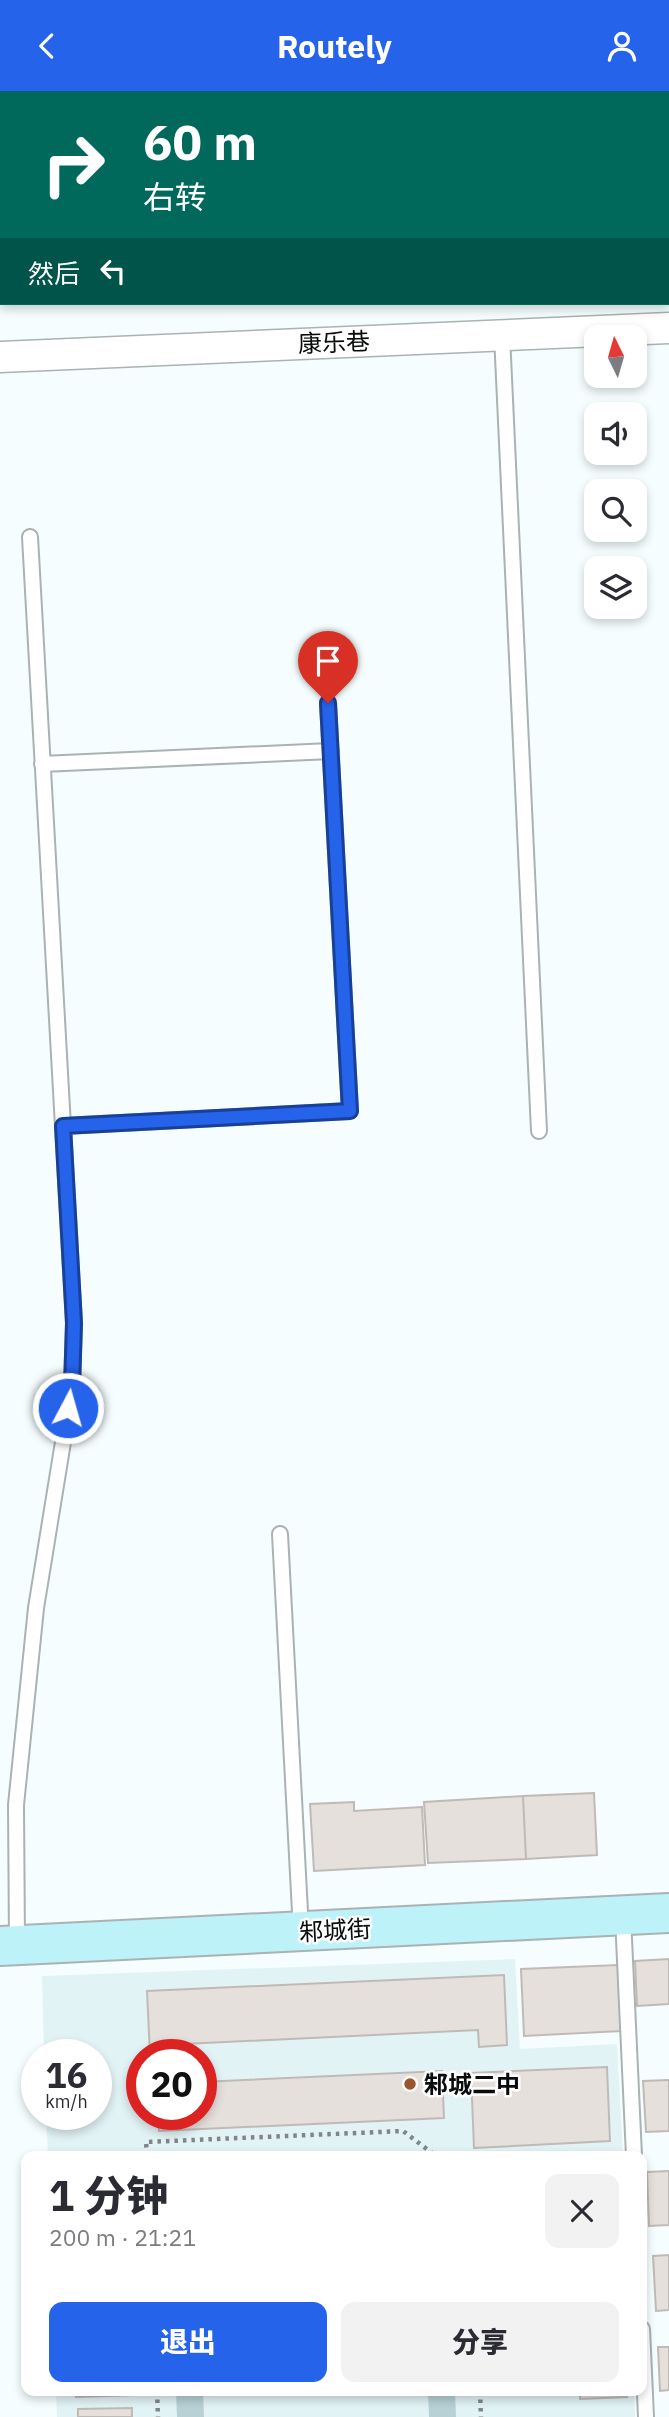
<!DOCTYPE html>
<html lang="zh">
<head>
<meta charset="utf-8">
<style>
	body { margin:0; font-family:"IBM Plex Sans","Noto Sans SC",sans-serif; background:#f2f2f3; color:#2b2b33; height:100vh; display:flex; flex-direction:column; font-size:26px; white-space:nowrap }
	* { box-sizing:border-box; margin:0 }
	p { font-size:23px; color:#7c7c81 }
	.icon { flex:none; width:38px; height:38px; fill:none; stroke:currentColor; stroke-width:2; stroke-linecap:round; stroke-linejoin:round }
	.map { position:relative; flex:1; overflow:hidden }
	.sheet { position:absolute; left:21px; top:2060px; width:626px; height:245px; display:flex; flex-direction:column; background:#fff; border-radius:14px; box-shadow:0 4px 10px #0003 }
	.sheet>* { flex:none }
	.top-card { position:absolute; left:0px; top:0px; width:670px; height:214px; box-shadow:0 4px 10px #0003; background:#00695c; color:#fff; overflow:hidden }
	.needle { width:46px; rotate:355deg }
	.tools { position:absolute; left:584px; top:234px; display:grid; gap:14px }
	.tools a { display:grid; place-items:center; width:63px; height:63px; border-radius:14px; background:#fff; box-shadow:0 4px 10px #0003; font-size:35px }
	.speed { position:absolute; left:21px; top:1948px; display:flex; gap:14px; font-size:35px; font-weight:700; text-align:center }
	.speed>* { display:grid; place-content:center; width:91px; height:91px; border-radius:50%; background:#fff; box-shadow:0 4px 10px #0003; line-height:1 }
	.speed small { font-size:18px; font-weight:400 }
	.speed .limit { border:10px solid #d22; background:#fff; color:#111 }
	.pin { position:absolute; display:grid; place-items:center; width:60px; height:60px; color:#fff; margin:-72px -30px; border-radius:50% 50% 50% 0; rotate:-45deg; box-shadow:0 0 7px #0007 }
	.pin .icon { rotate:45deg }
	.me { position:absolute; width:77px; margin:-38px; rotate:6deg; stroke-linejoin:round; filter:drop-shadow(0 0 5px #0008) }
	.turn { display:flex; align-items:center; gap:24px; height:147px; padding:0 28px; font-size:32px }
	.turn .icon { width:91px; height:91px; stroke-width:2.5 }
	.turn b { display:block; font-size:49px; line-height:60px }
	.then { display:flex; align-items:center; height:66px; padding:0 28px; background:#0003; gap:14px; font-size:26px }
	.round { display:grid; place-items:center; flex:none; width:74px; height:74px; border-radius:14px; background:#f2f2f3 }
	.head { display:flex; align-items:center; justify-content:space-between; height:119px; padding:0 28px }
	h1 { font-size:42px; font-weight:800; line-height:52px }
	.primary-button { display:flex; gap:14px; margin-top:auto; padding:14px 28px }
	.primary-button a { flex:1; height:80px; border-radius:14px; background:#2563eb; color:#fff; font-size:28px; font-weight:800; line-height:80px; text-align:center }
	.primary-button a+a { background:#f2f2f3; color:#2b2b33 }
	header { display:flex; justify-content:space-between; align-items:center; height:91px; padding:0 28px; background:#2563eb; color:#fff; font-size:32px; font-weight:800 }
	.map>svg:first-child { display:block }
	.built { fill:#e2f3f5; fill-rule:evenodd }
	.green { fill:#b7d1d5 }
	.building { fill:#e6e0dc; stroke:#c0bab7; stroke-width:2 }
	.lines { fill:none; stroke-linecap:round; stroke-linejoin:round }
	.lane-casing { stroke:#abb2b3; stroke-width:18 }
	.street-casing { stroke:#abb2b3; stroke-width:33 }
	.secondary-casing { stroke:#abb2b3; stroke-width:42 }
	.path { stroke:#808686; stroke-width:4.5; stroke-dasharray:3.5 5; stroke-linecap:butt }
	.lane { stroke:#fff; stroke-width:14 }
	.street { stroke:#fff; stroke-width:30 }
	.secondary { stroke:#bcf2f8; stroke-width:38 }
	.route-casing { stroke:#184099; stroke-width:18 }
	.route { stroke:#2563eb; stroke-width:12 }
	.poi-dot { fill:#9b552c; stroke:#fff; stroke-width:2.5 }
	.labels { text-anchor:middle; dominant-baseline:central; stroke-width:5; stroke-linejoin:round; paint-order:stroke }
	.street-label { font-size:24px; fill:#090c0c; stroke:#fff }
	.poi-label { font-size:24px; font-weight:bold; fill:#090c0c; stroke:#fff; text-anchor:start }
</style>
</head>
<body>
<header><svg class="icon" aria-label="back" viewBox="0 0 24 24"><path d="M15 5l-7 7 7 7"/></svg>Routely<svg class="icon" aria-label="person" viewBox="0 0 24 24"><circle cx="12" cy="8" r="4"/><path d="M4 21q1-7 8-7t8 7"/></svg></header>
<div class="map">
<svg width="669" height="2326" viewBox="0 0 669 2326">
	<rect width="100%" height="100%" fill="#f5fdfe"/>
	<path class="built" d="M515,1868l5,90 97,-5 6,112h-575l-2,-42h50v-59l-52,-1 -2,-78zM142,1964h59v59h-59z
		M56,2300h578l1,26h-578z"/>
	<path class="green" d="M176,2300h27l1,26h-27z
		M428,2300h27l1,26h-27z"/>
	<path class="building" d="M594,1702l3,62 -71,4 -3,-63z
		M523,1705l3,63 -98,4 -4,-61z
		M354,1711v9l68,-4 3,58 -111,6 -4,-67z
		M669,1868v45l-32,2 -2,-45z
		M618,1874l3,66 -97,5 -3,-67z
		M504,1884l3,70 -28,2 -1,-17 -294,14 1,11h-35l-3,-64z
		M607,1976l3,74 -136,7 -3,-75z
		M442,1980l2,47 -285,13 -1,-17h43v-32z
		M669,1989v51l-23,1 -3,-51z
		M669,2080v54l-20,1 -2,-54z
		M669,2164v55l-13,1 -3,-55z
		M658,2256h11v43l-9,1z
		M76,2300h59v4l-59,2z
		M580,2300h47v6l-47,2z
		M132,2317v9h-54v-8z"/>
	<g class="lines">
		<defs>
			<path id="lane" d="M502,244l37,796
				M42,673l289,-13
				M63,1035l287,-15 -22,-408
				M280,1443l21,397
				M623,1826l11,239
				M17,1853l-1,-139 20,-197 36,-221 2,-64 -44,-786
				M642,2238l4,88"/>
			<path id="street" d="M0,266l669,-29"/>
			<path id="secondary" d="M0,1855l669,-33"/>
		</defs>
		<use href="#lane" class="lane-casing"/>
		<use href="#street" class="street-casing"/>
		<use href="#secondary" class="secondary-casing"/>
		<path class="path" d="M147,2065l-1,-14 257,-11 33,25
			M157,2300l1,26
			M480,2300l1,26"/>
		<use href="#lane" class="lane"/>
		<use href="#street" class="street"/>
		<use href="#secondary" class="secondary"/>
	</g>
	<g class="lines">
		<defs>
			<path id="route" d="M68,1317l4,-21 2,-64 -11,-197 287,-15 -22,-408"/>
		</defs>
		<use href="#route" class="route-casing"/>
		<use href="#route" class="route"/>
	</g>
	<circle class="poi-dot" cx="410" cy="1993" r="7"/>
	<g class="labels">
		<g class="street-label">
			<text transform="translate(334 251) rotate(-2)">康乐巷</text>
			<text transform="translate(335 1839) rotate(-3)">邾城街</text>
		</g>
		<g class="poi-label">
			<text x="424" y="1993">邾城二中</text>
		</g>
	</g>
</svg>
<div class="tools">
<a><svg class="needle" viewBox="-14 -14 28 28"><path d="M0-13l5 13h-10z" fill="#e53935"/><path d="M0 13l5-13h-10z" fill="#7c7c81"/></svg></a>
<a><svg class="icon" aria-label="sound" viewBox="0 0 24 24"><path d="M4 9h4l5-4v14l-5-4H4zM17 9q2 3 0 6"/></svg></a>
<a><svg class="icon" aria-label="search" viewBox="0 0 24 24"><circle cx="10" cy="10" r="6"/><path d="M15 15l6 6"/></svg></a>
<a><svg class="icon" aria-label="layers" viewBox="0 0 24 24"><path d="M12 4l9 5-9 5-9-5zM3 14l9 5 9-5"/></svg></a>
</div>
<div class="speed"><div>16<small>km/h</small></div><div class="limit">20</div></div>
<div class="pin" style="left:328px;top:612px;background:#d93025"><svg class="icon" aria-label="arrive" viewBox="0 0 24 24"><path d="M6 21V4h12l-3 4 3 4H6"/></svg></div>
<svg class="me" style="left:68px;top:1317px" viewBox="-20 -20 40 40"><circle r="17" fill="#2563eb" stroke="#fff" stroke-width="3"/><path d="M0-11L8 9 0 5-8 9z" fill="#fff"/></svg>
<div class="top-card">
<div class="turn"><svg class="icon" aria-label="right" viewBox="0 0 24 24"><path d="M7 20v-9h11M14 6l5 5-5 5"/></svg><div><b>60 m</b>右转</div></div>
<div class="then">然后<svg class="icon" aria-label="left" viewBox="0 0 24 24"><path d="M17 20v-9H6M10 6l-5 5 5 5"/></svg></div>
</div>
<section class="sheet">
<div class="head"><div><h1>1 分钟</h1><p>200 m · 21:21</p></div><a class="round"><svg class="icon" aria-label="close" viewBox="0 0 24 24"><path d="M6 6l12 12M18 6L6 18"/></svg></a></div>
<div class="primary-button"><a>退出</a><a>分享</a></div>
</section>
</div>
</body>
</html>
